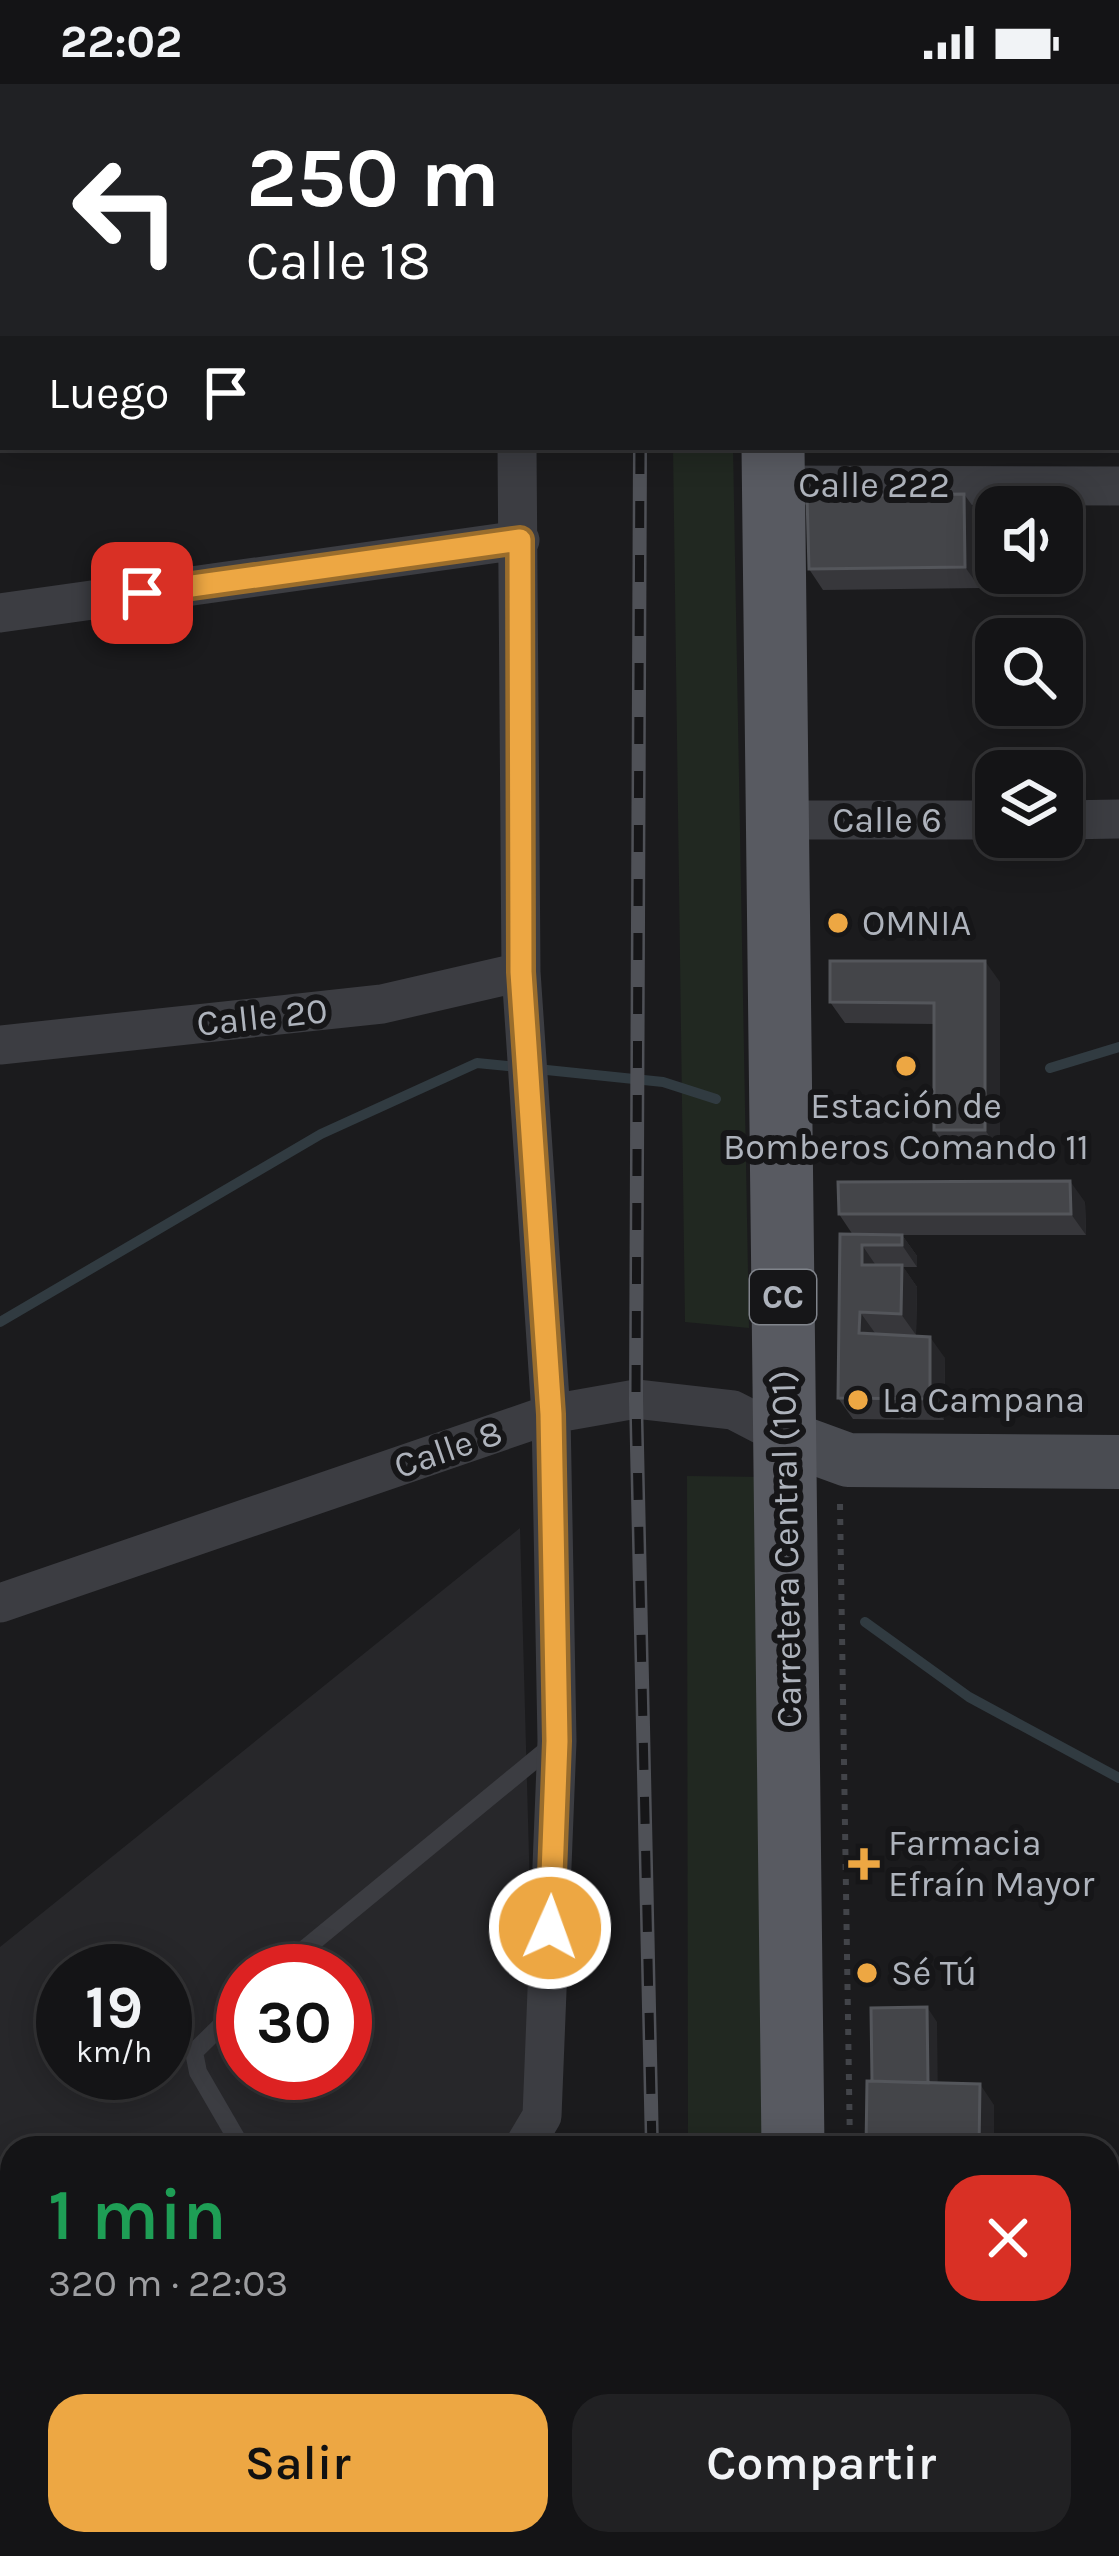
<!DOCTYPE html>
<html lang="es">
<head>
<meta charset="utf-8">
<style>
	body { margin:0; font-family:Karla,sans-serif; background:#212123; color:#f1f3f6; height:100vh; display:flex; flex-direction:column; font-size:45px; white-space:nowrap }
	* { box-sizing:border-box; margin:0 }
	p { font-size:39px; color:#9d9ea1 }
	.icon { flex:none; width:66px; height:66px; fill:none; stroke:currentColor; stroke-width:2; stroke-linecap:round; stroke-linejoin:round }
	.map { position:relative; flex:1; overflow:hidden }
	.sheet { position:absolute; left:0px; top:2052px; width:1119px; height:420px; display:flex; flex-direction:column; background:#141416; border-radius:36px 36px 0 0; box-shadow:0 6px 30px #0003,0 0 0 3px #333335 }
	.sheet>* { flex:none }
	.guide { position:absolute; left:0px; top:0px; width:1119px; height:366px; box-shadow:0 6px 30px #0003,0 0 0 3px #333335; background:#202124; color:#fff; overflow:hidden }
	.controls { position:absolute; left:975px; top:402px; display:grid; gap:24px }
	.controls a { display:grid; place-items:center; width:108px; height:108px; border-radius:24px; background:#141416; box-shadow:0 6px 30px #0003,0 0 0 3px #333335; font-size:60px }
	.speed { position:absolute; left:36px; top:1860px; display:flex; gap:24px; font-size:60px; font-weight:700; text-align:center }
	.speed>* { display:grid; place-content:center; width:156px; height:156px; border-radius:50%; background:#141416; box-shadow:0 6px 30px #0003,0 0 0 3px #333335; line-height:1 }
	.speed small { font-size:30px; font-weight:400 }
	.speed .limit { border:18px solid #d22; background:#fff; color:#111 }
	.pin { position:absolute; display:grid; place-items:center; width:102px; height:102px; color:#fff; margin:-51px; border-radius:24px; box-shadow:0 6px 18px #0006 }
	.me { position:absolute; width:132px; margin:-66px; rotate:2deg; stroke-linejoin:round; filter:drop-shadow(0 0 9px #0008) }
	.turn { display:flex; align-items:center; gap:42px; height:252px; padding:0 48px; font-size:54px }
	.turn .icon { width:156px; height:156px; stroke-width:2.5 }
	.turn b { display:block; font-size:84px; line-height:102px }
	.then { display:flex; align-items:center; height:114px; padding:0 48px; background:#0003; gap:24px; font-size:45px }
	.round { display:grid; place-items:center; flex:none; width:126px; height:126px; border-radius:36px; background:#212123 }
	.head { display:flex; align-items:center; justify-content:space-between; height:204px; padding:0 48px }
	h1 { font-size:72px; font-weight:600; line-height:90px; color:#1e9e55 }
	.button { display:flex; gap:24px; margin-top:auto; padding:24px 48px }
	.button a { flex:1; height:138px; border-radius:36px; background:#eda743; color:#111; font-size:48px; font-weight:600; line-height:138px; text-align:center }
	.button a+a { background:#212123; color:#f1f3f6 }
	.status { display:flex; justify-content:space-between; align-items:center; height:84px; padding:0 60px; background:#141416; direction:ltr }
	.status svg { height:33px; fill:currentColor }
	.map>svg:first-child { display:block }
	.built { fill:#27272a; fill-rule:evenodd }
	.green { fill:#212821 }
	.lines { fill:none; stroke-linecap:round; stroke-linejoin:round }
	.stream { stroke:#313b41; stroke-width:10 }
	.path { stroke:#424449; stroke-width:6; stroke-dasharray:6 9; stroke-linecap:butt }
	.lane { stroke:#3c3d42; stroke-width:18 }
	.street { stroke:#3c3d42; stroke-width:39 }
	.secondary { stroke:#4a4c52; stroke-width:54 }
	.primary { stroke:#585a61; stroke-width:63 }
	.rail-casing { stroke:#4f5157; stroke-width:14 }
	.rail { stroke:#161618; stroke-width:9; stroke-dasharray:27; stroke-linecap:butt }
	.wall { fill:#37373b }
	.shaded-wall { fill:#262629 }
	.building { fill:#444549; stroke:#54565b; stroke-width:3 }
	.route-casing { stroke:#9a6d2c; stroke-width:30 }
	.route { stroke:#eda743; stroke-width:21 }
	.poi-dot { fill:#eda743; stroke:#161618; stroke-width:4.5 }
	.labels { text-anchor:middle; dominant-baseline:central; stroke-width:12; stroke-linejoin:round; paint-order:stroke }
	.shield { fill:#161618; stroke:#80848b; stroke-width:3 }
	.shield-label { font-size:33px; font-weight:bold; fill:#aeb3bc }
	.street-label { font-size:36px; fill:#aeb3bc; stroke:#161618 }
	.poi-label { font-size:36px; fill:#aeb3bc; stroke:#161618; text-anchor:start }
</style>
</head>
<body>
<div class="status"><b>22:02</b><svg viewBox="0 0 49 12"><path d="M0 12V9h3v3zM5 12V6h3v6zM10 12V3h3v9zM15 12V0h3v12zM26 1h20v11H26zM47 4h2v5h-2z"/></svg></div>
<div class="map">
<svg width="1119" height="2472" viewBox="0 0 1119 2472">
	<rect width="100%" height="100%" fill="#1b1b1d"/>
	<path class="built" d="M520,1444l17,620h-525v396h374l-21,12h-365v-609zM63,1887h102v102h-102zM243,1887h102v102h-102z"/>
	<path class="green" d="M673,363h60l16,881 -64,-6z
		M687,1392l77,1 11,671h-87z"/>
	<g class="lines">
		<path class="stream" d="M1050,984l69,-21
			M537,985l126,13 53,17
			M0,1238l321,-188 156,-71 41,4
			M865,1538l104,75 150,81"/>
		<path class="path" d="M840,1420l10,644
			M855,2460l1,12"/>
		<path class="lane" d="M278,1887l276,-227
			M242,2064l-44,-76 -4,-20 49,-48
			M0,2303l12,-8"/>
		<path class="street" d="M507,0l1,3
			M0,96l3,-1
			M517,363l4,525 30,442 6,327 -15,375 -19,32
			M773,401l346,1
			M0,529l520,-73
			M778,736h218
			M1062,736l57,-1
			M0,961l382,-41 139,-32
			M0,1519l551,-189 85,-15 97,11 52,27
			M1107,2196h12"/>
		<path class="secondary" d="M785,1353l63,23 271,2"/>
		<path class="primary" d="M769,0v3
			M773,363l20,1701
			M798,2460v12"/>
		<defs>
			<path id="rail" d="M633,0v3
				M640,363l-4,952 16,749
				M637,2460v12
				M662,2460l1,12"/>
		</defs>
		<use href="#rail" class="rail-casing"/>
		<use href="#rail" class="rail"/>
	</g>
	<path class="wall" d="M979,431l1,73 -157,2 -14,-21z
		M1000,898v169h-51l-15,-21v-106l-89,-1 -15,-21z
		M1085,1118l1,33h-213h29l15,21v11h-14l14,20 -1,48 -41,-1 70,24 -1,62 -91,-1 -15,-21 15,-163 -14,-21z"/>
	<path class="shaded-wall" d="M964,410l15,21 1,73 -15,-21z
		M985,877l15,21v169l-15,-21z
		M1070,1097l15,21 1,33 -15,-21z
		M902,1151l15,21v11l-15,-22z
		M862,1161l15,22 -15,-2z
		M902,1181l15,22 -1,48 -15,-21z
		M860,1228l15,21 -1,21 -15,-21z
		M930,1253l15,21 -1,62 -14,-21z
		M927,1923l10,15 1,82 -10,-15z
		M980,2000l14,21v43h-15z"/>
	<path class="building" d="M964,410l1,73 -156,2 -2,-73z
		M830,877h155v169h-51v-127l-104,-1z
		M1070,1097l1,33h-232l-1,-32z
		M840,1150l62,1v10h-40v20h40l-1,49 -41,-2 -1,21 71,4v62l-92,-1z
		M927,1923l1,76 -56,-2 -1,-73z
		M867,1997l113,3 -1,64h-113z"/>
	<g class="lines">
		<defs>
			<path id="route" d="M142,509l378,-53 1,432 30,442 6,327 -7,187"/>
		</defs>
		<use href="#route" class="route-casing"/>
		<use href="#route" class="route"/>
	</g>
	<g class="poi-dot">
		<circle cx="838" cy="839" r="12"/>
		<circle cx="906" cy="982" r="12"/>
		<circle cx="858" cy="1316" r="12"/>
		<path d="M858 1762h12v12h12v12h-12v12h-12v-12h-12v-12h12z"/>
		<circle cx="867" cy="1889" r="12"/>
	</g>
	<g class="labels">
		<rect class="shield" x="750" y="1186" width="66" height="54" rx="9"/>
		<g class="shield-label">
			<text x="783" y="1213">CC</text>
		</g>
		<g class="street-label">
			<text x="874" y="401">Calle 222</text>
			<text x="887" y="736">Calle 6</text>
			<text transform="translate(262 933) rotate(-6)">Calle 20</text>
			<text transform="translate(448 1365) rotate(-19)">Calle 8</text>
			<text transform="translate(786 1465) rotate(-91)">Carretera Central (101)</text>
		</g>
		<g class="poi-label">
			<text x="862" y="839">OMNIA</text>
			<text x="906" y="1022" text-anchor="middle">Estación de<tspan x="906" dy="41">Bomberos Comando 11</tspan></text>
			<text x="882" y="1316">La Campana</text>
			<text x="888" y="1759">Farmacia<tspan x="888" dy="41">Efraín Mayor</tspan></text>
			<text x="891" y="1889">Sé Tú</text>
		</g>
	</g>
</svg>
<div class="controls">
<a><svg class="icon" aria-label="sound" viewBox="0 0 24 24"><path d="M4 9h4l5-4v14l-5-4H4zM17 9q2 3 0 6"/></svg></a>
<a><svg class="icon" aria-label="search" viewBox="0 0 24 24"><circle cx="10" cy="10" r="6"/><path d="M15 15l6 6"/></svg></a>
<a><svg class="icon" aria-label="layers" viewBox="0 0 24 24"><path d="M12 4l9 5-9 5-9-5zM3 14l9 5 9-5"/></svg></a>
</div>
<div class="speed"><div>19<small>km/h</small></div><div class="limit">30</div></div>
<div class="pin" style="left:142px;top:509px;background:#d93025"><svg class="icon" aria-label="arrive" viewBox="0 0 24 24"><path d="M6 21V4h12l-3 4 3 4H6"/></svg></div>
<svg class="me" style="left:550px;top:1844px" viewBox="-20 -20 40 40"><circle r="17" fill="#eda743" stroke="#fff" stroke-width="3"/><path d="M0-11L8 9 0 5-8 9z" fill="#fff"/></svg>
<div class="guide">
<div class="turn"><svg class="icon" aria-label="left" viewBox="0 0 24 24"><path d="M17 20v-9H6M10 6l-5 5 5 5"/></svg><div><b>250 m</b>Calle 18</div></div>
<div class="then">Luego<svg class="icon" aria-label="arrive" viewBox="0 0 24 24"><path d="M6 21V4h12l-3 4 3 4H6"/></svg></div>
</div>
<section class="sheet">
<div class="head"><div><h1>1 min</h1><p>320 m · 22:03</p></div><a class="round" style="background:#d93025;color:#fff"><svg class="icon" aria-label="close" viewBox="0 0 24 24"><path d="M6 6l12 12M18 6L6 18"/></svg></a></div>
<div class="button"><a>Salir</a><a>Compartir</a></div>
</section>
</div>
</body>
</html>
